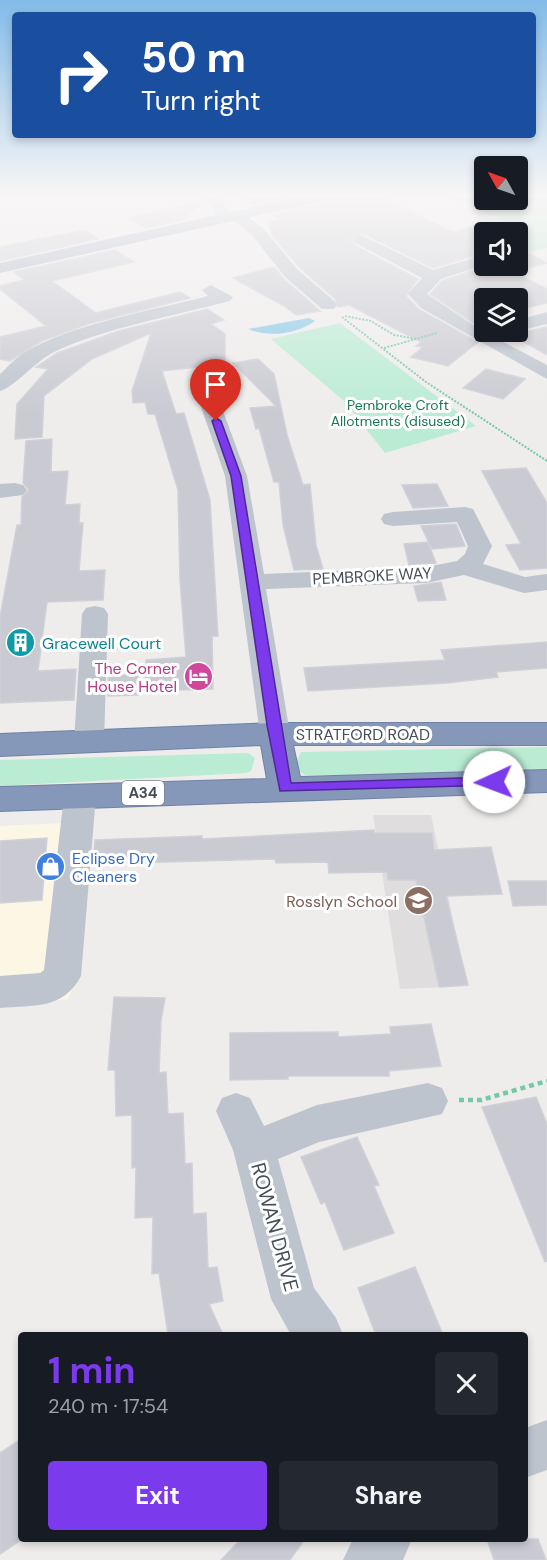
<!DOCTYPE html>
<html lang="en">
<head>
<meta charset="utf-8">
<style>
	body { margin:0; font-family:"DM Sans",sans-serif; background:#242831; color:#f1f3f6; height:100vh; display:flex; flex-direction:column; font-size:22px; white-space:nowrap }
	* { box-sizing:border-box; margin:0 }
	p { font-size:20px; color:#9ea1a6 }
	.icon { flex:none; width:33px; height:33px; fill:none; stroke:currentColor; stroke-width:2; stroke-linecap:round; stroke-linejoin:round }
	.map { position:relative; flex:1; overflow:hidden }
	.panel { position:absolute; left:18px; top:1332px; width:510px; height:210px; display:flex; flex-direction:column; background:#171b24; border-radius:6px; box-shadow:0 3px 9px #0003 }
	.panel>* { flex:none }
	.hud { position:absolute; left:12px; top:12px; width:524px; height:126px; border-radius:6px; box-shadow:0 3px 9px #0003; background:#1a4fa0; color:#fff; overflow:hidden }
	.needle { width:39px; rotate:310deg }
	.buttons { position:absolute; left:474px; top:156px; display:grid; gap:12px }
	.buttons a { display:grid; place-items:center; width:54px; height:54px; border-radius:6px; background:#171b24; box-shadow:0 3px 9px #0003; font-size:30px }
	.pin { position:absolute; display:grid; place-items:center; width:51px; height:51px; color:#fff; margin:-62px -26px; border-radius:50% 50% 50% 0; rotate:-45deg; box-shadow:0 0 6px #0007 }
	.pin .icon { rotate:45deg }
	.me { position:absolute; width:66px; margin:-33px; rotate:268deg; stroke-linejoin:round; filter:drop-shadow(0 0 4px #0008) }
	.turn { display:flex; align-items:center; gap:21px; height:126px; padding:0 30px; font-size:27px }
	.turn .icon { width:78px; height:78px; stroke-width:2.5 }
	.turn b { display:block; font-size:42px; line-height:51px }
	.round { display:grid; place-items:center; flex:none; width:63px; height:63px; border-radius:6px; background:#242831 }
	.summary { display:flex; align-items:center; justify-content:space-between; height:102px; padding:0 30px }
	h1 { font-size:36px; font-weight:700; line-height:45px; color:#7c3aed }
	.primary-button { display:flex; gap:12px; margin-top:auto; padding:12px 30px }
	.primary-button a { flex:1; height:69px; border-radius:6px; background:#7c3aed; color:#fff; font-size:24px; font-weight:700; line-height:69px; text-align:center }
	.primary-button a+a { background:#242831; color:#f1f3f6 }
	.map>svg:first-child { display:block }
	.commercial { fill:#fbf7e4 }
	.education { fill:#e0ddde }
	.green { fill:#baecd4 }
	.water { fill:#89c8e8 }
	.building { fill:#c9cad2; stroke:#d0d1d8; stroke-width:1.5 }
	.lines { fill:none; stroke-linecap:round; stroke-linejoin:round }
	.highway-casing { stroke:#7082a6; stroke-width:2 }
	.path-far1 { stroke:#74c9aa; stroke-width:2; stroke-dasharray:2 1.5; stroke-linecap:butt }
	.path { stroke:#74c9aa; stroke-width:4.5; stroke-dasharray:5 4; stroke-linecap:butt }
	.minor { fill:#bdc4ce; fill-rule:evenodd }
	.major { fill:#acb7cb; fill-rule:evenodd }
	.highway { fill:#8598ba; fill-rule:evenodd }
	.route { fill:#7c3aed; stroke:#51269a; stroke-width:1.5 }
	.labels { text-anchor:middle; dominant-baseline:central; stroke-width:6; stroke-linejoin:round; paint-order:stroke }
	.far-park-label { font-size:14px; fill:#197754; stroke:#fff }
	.shield { fill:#fff; stroke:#7d828b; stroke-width:1.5 }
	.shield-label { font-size:15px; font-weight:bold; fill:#454d59 }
	.street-label { font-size:16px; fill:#454d59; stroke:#fff }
	.culture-label { font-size:16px; fill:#0d838f; stroke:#fff; text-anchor:start }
	.hotel-label { font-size:16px; fill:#b23c85; stroke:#fff; text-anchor:end }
	.shop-label { font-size:16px; fill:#366cbe; stroke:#fff; text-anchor:start }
	.education-label { font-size:16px; fill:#785e54; stroke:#fff; text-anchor:end }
	.near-street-label { font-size:20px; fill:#454d59; stroke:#fff }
</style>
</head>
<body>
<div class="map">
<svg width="547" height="1560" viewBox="0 0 547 1560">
	<rect width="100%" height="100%" fill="#efecec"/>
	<path class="commercial" d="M85,822l-13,167 -4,10 -68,5v-178z"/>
	<path class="education" d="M373,815h58l36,171 -67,3z"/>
	<path class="green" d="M451,197l67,3v-3h29v51l-20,5 -9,-4v-14l7,-4z
		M340,323l136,103 -91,27 -41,-52 -73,-62z
		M547,747v28h-242l-8,-5 -2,-6 6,-12z
		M248,753l7,5 -4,13 -5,2 -246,13v-26z"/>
	<path class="water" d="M309,318l6,3c-19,13 -45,17 -67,8z"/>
	<path class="building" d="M239,197h52l-37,8z
		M328,197h51l74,35 21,-6 12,6 -2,21 -51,15 -71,-35 -11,6 3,6 64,34 -12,17 14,14 58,32 -30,24 -37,-9 12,-10 -7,-1 5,-4 -72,-37 -11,2 -3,-8 -36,-32 -27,-32 -4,-13 13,-3 -9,-4 46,-11z
		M202,201l-18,19 -38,8 -18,-10z
		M84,230l14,9 -98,22v-14z
		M518,248l29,15 -34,9 34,17v14l-29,7v-12h-34v32l-54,-36 12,-13 44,-15h32z
		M115,250l19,12 -82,19 44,32 84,-21 10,6 -102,26 -46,17 -32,20 -10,-2v-22l46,-11 -46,-37v-3l24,-6 -10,-8z
		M274,267l10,12 36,32 -24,4 -12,-9 -51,-28z
		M207,309l17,11 -13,4 14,10v30l-63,7 14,43 8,-1 26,87 8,136h-6l1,53 -68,2 1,-31 40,-3 -6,-77 -2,-90 -23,-76h-7l-3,-12 -12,1 -1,-12 19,-58 -59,26 -48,37 -2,41 -27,2 2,-35 31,-35 -12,-2 21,-14 62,-22z
		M547,327v28l-41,-23 13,1z
		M258,359l16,15 13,61 16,50 7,-1 6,61 7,24 -29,1 -11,-45 -4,-43h-5l-15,-54 -3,1 -6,-21 26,-2 -43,-43z
		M486,369l39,10 -22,20 -40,-11z
		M52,439l-1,33 17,-1 -3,34 15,-1 -1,19h4l-4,48 26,-1 -2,30 -56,2 -9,69 38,-2 -2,31 -74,3v-86l17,-92h4l1,-28 7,-7 -6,-7 3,-42z
		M526,468l21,35v65l-27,2 -14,-25 15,-1 -39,-73z
		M437,484l11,22 -35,2 -11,-23z
		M456,524l9,22 -33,3 -11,-23z
		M428,542l8,21 -27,2 -5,-21z
		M441,582l5,18 -28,1 -4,-15z
		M547,642v26l-51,4 2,5 -51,6 -139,8 -4,-23 141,-8 -4,-10z
		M138,674v21l-30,1v-20z
		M374,830v3h58l2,17 57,-3 11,47 -56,2 22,89 -29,2 -23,-107h-28l-1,-8 -58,1 -1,-11 -52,1 -1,-4 -182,5 2,-24 107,-4v3z
		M47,838l-5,62 -42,3v-62z
		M508,881h39v24l-34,1z
		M114,997l51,1 -4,22 -2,53 7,-1 2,42 15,-1 2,51 7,-1 1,51 13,-1 2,55 9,-1 6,34 -14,3 14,31h-55l-9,-62 -7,1 1,-57 -18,1 1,-51 -4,1v-53l-16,1 -1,-46h-7z
		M431,1024l10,42 -52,5v5h-101v3l-58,1v-47l108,-1v5l53,-3 -1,-7z
		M536,1097l11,27v137l-2,1 -63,-155z
		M357,1137l22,48 -5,1 20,47 -50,17 -19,-48 -4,2 -20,-47z
		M415,1267l28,68h-67l-18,-47z
		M21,1439v101l-21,14v-101z
		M241,1539h64l-15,21h-69z
		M487,1539h51l8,21h-52z"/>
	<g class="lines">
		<defs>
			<path id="highway" d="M275,723h272v22h-254l7,32 247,-7v22l-547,19v-24l267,-8 -6,-34 -261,11v-22z"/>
		</defs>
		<use href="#highway" class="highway-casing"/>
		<path class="path-far1" d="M345,316l26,5 23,14 22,4
			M342,317l84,65 121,79
			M384,348l53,-15"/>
		<path class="path" d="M459,1100h22l66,-19"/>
		<path class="minor" d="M203,197h15l12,15 11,-1 23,18 33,40 37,32 3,4 -3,4h-12l-37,-32 -33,-42 -21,-17 -11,1z
			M361,235l72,35 51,-15v10l-43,14 -14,15 57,38 63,33v14l-126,-71 -13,-14 14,-16 -67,-35 -2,-3 2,-3z
			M211,285l22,12 -3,4c-53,14 -125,27 -174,50 -20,9 -41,36 -56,40v-17c8,-7 15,-16 24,-21 46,-29 131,-43 184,-57l-6,-6z
			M547,312v12l-29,7v-11z
			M203,378l7,2 3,4 34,92 17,98 162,-7 31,-6 8,-7 3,-8 -11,-24 -64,4 -9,-2 -3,-5 3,-5 9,-2 72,-5 8,2 19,37 -9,18 42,13 22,-3v16l-23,3 -60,-18 -38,8 -160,6 24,145 -4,7 -11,3 -11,-3 -4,-7 -35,-258 -32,-92 3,-4z
			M15,483l8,2 4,5 -4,5 -23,3v-14z
			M95,606l9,2 4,6 -4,128 -4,7 -11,3 -11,-3 -4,-7 8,-128 4,-6z
			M80,785l11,3 5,8 -15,180c-18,34 -48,29 -81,32v-32l40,-3 4,-3 20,-174 5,-8z
			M428,1083l14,5 6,13 -6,13 -123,28 -41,17 36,129 22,30 7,17h-52l-20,-36 -38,-149 -17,-39 6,-13 14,-5 14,5 14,28 53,-21z
			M547,1420v50l-22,8v-50z
			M353,1539h59l-9,21h-60z"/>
		<path class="major" d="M299,197h27l-8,5 -318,71v-10z"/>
		<use href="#highway" class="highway"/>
	</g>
	<linearGradient id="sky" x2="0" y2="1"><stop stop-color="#82bce8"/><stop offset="0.47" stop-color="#f8f6f6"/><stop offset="1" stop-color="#f8f6f6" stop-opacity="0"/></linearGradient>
	<rect width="547" height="415" fill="url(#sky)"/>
	<path class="route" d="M216,418l5,3 20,55 50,307 203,-6 4,2v6l-218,6 -13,-66 -36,-249 -19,-55z"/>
	<defs>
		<symbol id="building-disc" viewBox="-11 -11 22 22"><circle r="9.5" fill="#0f9aa8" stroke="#fff"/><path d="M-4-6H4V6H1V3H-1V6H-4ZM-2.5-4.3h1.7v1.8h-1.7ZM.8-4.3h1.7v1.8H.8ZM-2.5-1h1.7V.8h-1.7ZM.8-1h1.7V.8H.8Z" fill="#fff"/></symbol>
		<symbol id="hotel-disc" viewBox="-11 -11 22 22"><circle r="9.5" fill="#d1479c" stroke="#fff"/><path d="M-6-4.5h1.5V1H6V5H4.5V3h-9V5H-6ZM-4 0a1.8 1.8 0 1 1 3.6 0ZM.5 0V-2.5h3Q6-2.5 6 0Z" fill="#fff"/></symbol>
		<symbol id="shop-disc" viewBox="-11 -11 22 22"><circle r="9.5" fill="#3f7fe0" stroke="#fff"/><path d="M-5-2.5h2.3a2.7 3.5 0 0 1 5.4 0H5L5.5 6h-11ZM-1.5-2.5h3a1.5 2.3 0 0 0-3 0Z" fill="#fff"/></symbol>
		<symbol id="school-disc" viewBox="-11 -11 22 22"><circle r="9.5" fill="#8d6e63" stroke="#fff"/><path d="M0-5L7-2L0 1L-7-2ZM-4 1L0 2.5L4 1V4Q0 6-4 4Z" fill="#fff"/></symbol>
	</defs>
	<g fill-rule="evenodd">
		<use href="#building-disc" x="4" y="626" width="33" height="33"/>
		<use href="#hotel-disc" x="182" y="660" width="33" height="33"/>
		<use href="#shop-disc" x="34" y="850" width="33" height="33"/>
		<use href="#school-disc" x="402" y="884" width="33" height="33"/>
	</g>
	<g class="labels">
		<g class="far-park-label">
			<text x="398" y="405">Pembroke Croft<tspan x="398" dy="16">Allotments (disused)</tspan></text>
		</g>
		<rect class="shield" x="122" y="781" width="42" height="24" rx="4.5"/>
		<g class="shield-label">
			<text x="143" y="793">A34</text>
		</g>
		<g class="street-label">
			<text transform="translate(372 576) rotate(-3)">PEMBROKE WAY</text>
			<text x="363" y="734">STRATFORD ROAD</text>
		</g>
		<g class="culture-label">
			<text x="42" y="643">Gracewell Court</text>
		</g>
		<g class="hotel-label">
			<text x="177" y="668">The Corner<tspan x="177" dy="18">House Hotel</tspan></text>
		</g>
		<g class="shop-label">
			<text x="72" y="858">Eclipse Dry<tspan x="72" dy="18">Cleaners</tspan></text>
		</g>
		<g class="education-label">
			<text x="397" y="901">Rosslyn School</text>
		</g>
		<g class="near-street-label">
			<text transform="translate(275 1227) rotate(75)">ROWAN DRIVE</text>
		</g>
	</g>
</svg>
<div class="buttons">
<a><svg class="needle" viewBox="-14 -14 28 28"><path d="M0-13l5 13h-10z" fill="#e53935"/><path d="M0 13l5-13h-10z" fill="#9ea1a6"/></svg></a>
<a><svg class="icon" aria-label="sound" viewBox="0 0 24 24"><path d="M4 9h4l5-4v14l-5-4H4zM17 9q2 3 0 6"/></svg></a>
<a><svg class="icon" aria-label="layers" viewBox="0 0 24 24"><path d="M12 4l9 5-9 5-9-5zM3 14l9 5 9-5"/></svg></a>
</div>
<div class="pin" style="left:216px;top:421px;background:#d93025"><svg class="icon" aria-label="arrive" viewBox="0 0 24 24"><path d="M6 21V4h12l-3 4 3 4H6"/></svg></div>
<svg class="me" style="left:494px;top:782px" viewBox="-20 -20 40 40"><circle r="19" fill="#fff"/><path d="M0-13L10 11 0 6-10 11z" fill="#7c3aed"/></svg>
<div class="hud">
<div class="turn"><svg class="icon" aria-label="right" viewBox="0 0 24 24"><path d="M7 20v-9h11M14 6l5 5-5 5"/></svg><div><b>50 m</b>Turn right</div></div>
</div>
<section class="panel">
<div class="summary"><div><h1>1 min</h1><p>240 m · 17:54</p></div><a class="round"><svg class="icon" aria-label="close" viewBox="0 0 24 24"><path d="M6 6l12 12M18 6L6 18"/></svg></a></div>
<div class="primary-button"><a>Exit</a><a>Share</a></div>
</section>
</div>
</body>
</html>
